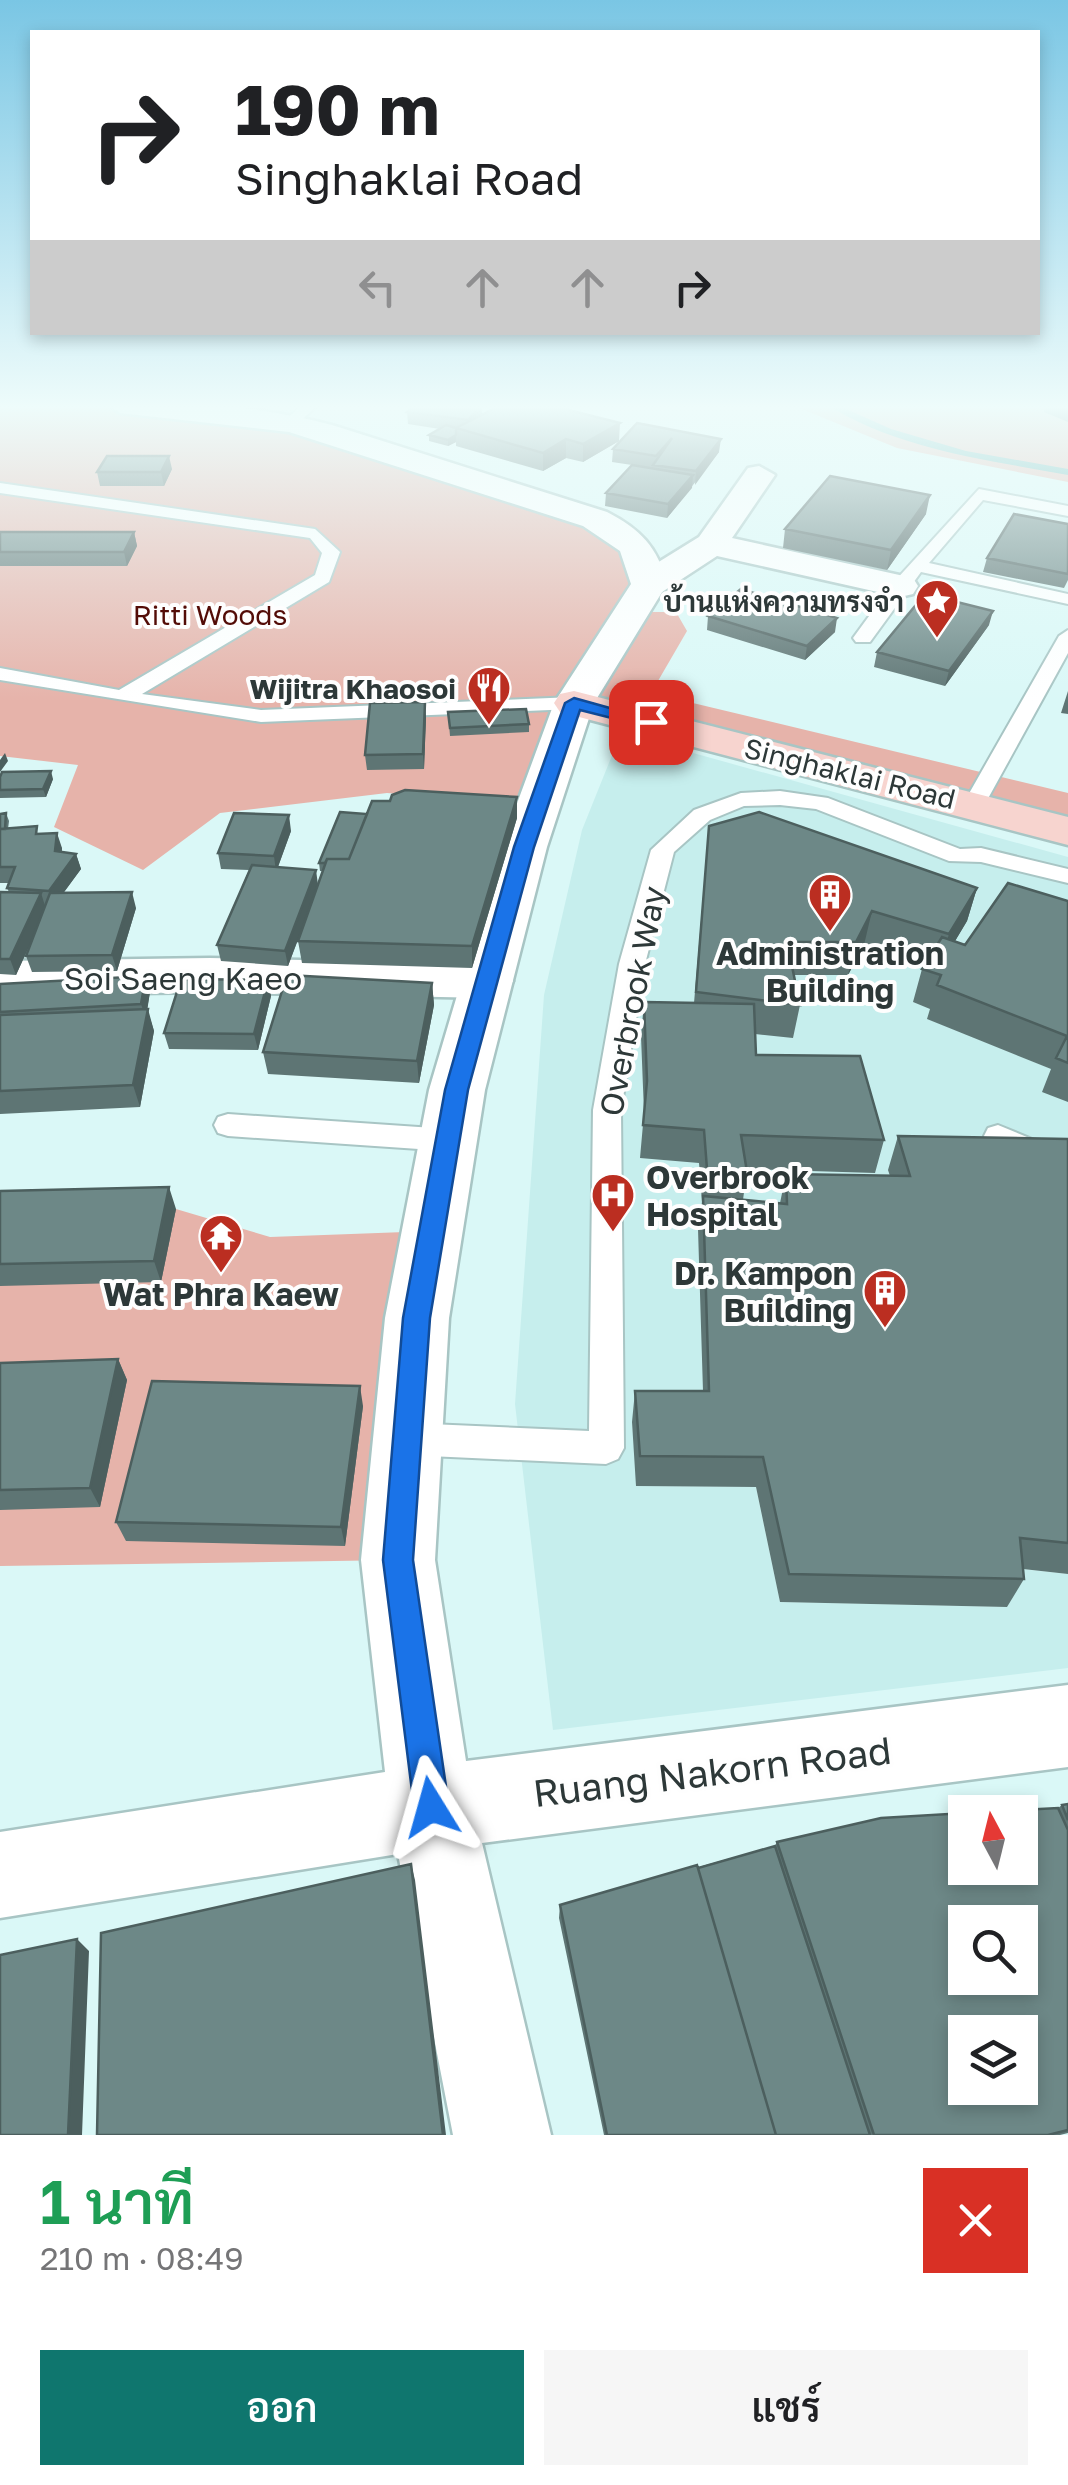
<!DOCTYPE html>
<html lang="th">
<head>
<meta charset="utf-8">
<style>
	body { margin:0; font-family:"Golos Text",Sarabun,sans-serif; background:#f6f6f6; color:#202124; height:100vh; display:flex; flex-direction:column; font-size:38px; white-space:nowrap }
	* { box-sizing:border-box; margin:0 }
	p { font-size:32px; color:#757577 }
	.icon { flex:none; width:55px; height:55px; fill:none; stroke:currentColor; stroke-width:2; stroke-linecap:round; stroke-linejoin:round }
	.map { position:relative; height:2135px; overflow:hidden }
	.sheet { display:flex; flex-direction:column; background:#fff; flex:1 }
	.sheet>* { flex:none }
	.banner { position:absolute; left:30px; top:30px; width:1010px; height:305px; border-radius:0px; box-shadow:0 5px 15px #0003; background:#fff; color:#202124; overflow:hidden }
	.needle { width:65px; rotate:353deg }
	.buttons { position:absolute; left:948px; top:1795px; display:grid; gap:20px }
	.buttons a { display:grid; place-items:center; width:90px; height:90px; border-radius:0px; background:#fff; box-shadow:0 5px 15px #0003; font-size:50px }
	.pin { position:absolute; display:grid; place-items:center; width:85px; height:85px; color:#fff; margin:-42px; border-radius:20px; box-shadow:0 5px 15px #0006 }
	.me { position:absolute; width:110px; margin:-55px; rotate:352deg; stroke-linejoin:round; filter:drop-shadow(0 0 8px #0008) }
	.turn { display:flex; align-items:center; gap:35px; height:210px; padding:0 40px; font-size:45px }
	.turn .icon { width:130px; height:130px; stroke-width:2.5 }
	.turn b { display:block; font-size:70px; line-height:85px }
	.lanes { display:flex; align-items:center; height:95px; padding:0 40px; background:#0003; justify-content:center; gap:50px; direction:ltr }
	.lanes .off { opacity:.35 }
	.round { display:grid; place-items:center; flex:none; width:105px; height:105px; border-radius:0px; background:#f6f6f6 }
	.headline { display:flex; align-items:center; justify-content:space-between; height:170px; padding:0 40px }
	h1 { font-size:60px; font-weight:600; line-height:75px; color:#1e9e55 }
	.action { display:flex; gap:20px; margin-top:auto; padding:20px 40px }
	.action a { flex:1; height:115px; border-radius:0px; background:#0f766e; color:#fff; font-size:40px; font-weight:600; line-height:115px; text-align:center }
	.action a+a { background:#f6f6f6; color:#202124 }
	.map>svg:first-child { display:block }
	.built { fill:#c6eeed; fill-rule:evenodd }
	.green { fill:#e6b3aa }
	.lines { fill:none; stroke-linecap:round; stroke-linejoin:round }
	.stream { fill:#5faead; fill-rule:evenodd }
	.service-casing { stroke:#a8c5c4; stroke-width:4 }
	.minor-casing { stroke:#a8c5c4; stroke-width:5 }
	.tertiary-casing { stroke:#a8c5c4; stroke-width:5 }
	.secondary-casing { stroke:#a8c5c4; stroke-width:5 }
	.service { fill:#fff; fill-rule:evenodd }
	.minor { fill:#fff; fill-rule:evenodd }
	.tertiary { fill:#fff; fill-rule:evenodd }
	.secondary { fill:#f7d4cf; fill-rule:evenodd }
	.wall { fill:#5e7574 }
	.shaded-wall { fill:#4c5f5e }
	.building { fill:#6d8887; stroke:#4c5f5e; stroke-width:2.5; fill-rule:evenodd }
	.route { fill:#1a73e8; stroke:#114b97; stroke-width:2.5 }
	.labels { text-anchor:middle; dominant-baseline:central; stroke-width:8; stroke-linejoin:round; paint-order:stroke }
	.far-poi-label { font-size:28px; font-weight:bold; fill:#2d3838; stroke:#fefefe; text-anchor:end }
	.far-park-label { font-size:28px; fill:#530c07; stroke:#fefefe }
	.far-street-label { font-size:28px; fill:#2d3838; stroke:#fefefe }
	.poi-label { font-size:32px; font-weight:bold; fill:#2d3838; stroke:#fefefe }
	.street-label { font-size:32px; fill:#2d3838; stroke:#fefefe }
	.near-street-label { font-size:38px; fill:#2d3838; stroke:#fefefe }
</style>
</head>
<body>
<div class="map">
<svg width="1068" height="2135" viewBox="0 0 1068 2135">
	<rect width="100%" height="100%" fill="#daf8f7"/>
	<path class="built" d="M621,733l447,124v81l-155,64 18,7 -3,10 126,51 14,32v91l-169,16 -195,213h-72l5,64 119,1 24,115 226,5 -3,-40 65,7v94l-515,62 -38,-326 29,-409 38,-165zM642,1036l99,169 -39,-3 -3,-39 -55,-48z"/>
	<path class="green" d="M0,404h105l185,19 305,96 48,35 -11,58h44l11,19 -36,62 417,100v32l-494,-122 -51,101 -136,-11 -167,20 -77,57 -89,-43 24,-62 -78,-9z
		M910,404h158v78l-171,-34 -105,-43 95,3z
		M176,1209l94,28 162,-6 -34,329 -398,6v-353z"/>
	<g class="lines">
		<path class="stream" d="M826,404h9l56,25 75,22 102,18v6c-81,-15 -172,-26 -242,-71z"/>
		<defs>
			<path id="service" d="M304,404h15l-24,22h-10v-6z
				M0,483l315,46 25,23 -11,30 -187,112 119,16 313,-13 10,6 -10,6 -313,13 -261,-42v-12l119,22 196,-115 7,-22 -12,-15 -310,-45z
				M979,489l89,17v10l-85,-16 -54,63 139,31v10l-147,-32 -51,70h-14l-3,-4 41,-56z
				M1068,630v23l-83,151 -3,5h-16l-3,-5 96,-168z
				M780,791l48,7 132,51 21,-1 87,21v14l-87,-21 -32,-1 -133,-52 -36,-4 -36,1 -34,14 -36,32 -29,112 -24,146 3,338 -6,11 -12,5 -199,-9 -12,-5 -5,-11 5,-11 12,-5 182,8 4,-321 26,-146 32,-114 43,-40 47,-17z
				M228,1114l220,15 10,3 4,8 -4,8 -10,3 -220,-15 -10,-3 -4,-8 4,-8z
				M998,1125l70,29v23l-80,-33 -4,-8 4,-8z"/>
			<path id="minor" d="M759,466l16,9 -43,63 181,40 5,8 -5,8 -13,3 -183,-41 -55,36h-26l-5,-8 5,-8 63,-39 49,-69z
				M210,958l277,6 18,5 8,12 -8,12 -18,5 -277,-6 -210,3v-34z"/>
			<path id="tertiary" d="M106,404c74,-5 153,2 226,21l275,87c33,17 51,35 60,72l-73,119 -47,144 -62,243 -36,228 -14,242 31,201 602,-76v82l-586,76 69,292h-98l-55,-281 -398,64v-86l385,-60 -24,-212 24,-242 44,-228 72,-243 53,-144 77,-119 -11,-33 -37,-25 -294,-94 -169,-19z"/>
			<path id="secondary" d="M574,691l494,126v28l-508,-133 -6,-9 6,-9z"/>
		</defs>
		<use href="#service" class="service-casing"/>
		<use href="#minor" class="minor-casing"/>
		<use href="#tertiary" class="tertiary-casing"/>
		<use href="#secondary" class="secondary-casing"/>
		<use href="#service" class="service"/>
		<use href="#minor" class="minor"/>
		<use href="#tertiary" class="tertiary"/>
		<use href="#secondary" class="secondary"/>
	</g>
	<path class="wall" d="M1046,404h22v18l-24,-10z
		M407,412l75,2 137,27 -36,21 -17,-4 -23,13 -87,-25v-4l-8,4 -19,-5v-6l11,-6 -32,-5z
		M613,449l106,3 -52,66 -62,-12 1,-13 26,-28 -20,-3z
		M172,469l-8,17h-64l-3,-14z
		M926,514l-39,56 -104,-22 2,-19z
		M1068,524v56l-4,8 -81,-16 4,-14z
		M0,532h134l3,14 -10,20h-127z
		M708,616l127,16 -30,28 -98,-30z
		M989,625l-44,61 -71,-19 3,-15z
		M1068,691v23l-7,-1z
		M448,712l81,12v8l-79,4z
		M426,717l-2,52 -57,1 -2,-15z
		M0,777l53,2 -7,18 -46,1z
		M517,797v21l-45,150 -170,-5 -4,-22 8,-22 -18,47 -67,-5 -4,-16 32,-75 -28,-1 -3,-16 73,-22 -13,36 40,17 4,-13h-2l-1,-8 48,-49z
		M6,813l3,8 -1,8 32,5 22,14v4l14,2 5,15 -18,24 73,15 -19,63 -85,1 -6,-16 7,-18 -17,37 -16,-1v-82h9l-2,-4 2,-5h-9v-69z
		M709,826l268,62 -10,33 -12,20 10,4 103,-44v201l-26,-10 9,-23 -124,-50 3,-10 -17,-7 9,-33 4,-6 -62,-18 -16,30h-54l6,30 -7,33 -38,-4 1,21 128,85 -9,33 -128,-4 -4,31 37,3 6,-29 104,2 -2,-6 10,-34 170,3v435l-45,-5 1,10 -17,28 -227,-5 -24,-115 -120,-1 -4,-64 3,-31h68l-5,-162 4,-27 -3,-39 -59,-5 4,-45 -3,-77 3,-34 50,1z
		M146,976l4,16 -3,17 7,22 -14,76 -140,7v-130z
		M268,980l3,16 -13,54 -89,-1 -5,-16z
		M432,983l2,22 -15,78 -151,-9 -5,-22z
		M0,1191l176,18 -15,73 -161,4z
		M118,1359l9,21 -27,127 -100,3v-147z
		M363,1406l-18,140 -219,-5 -10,-19z
		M1062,1805l6,15v313l-8,2h-456l-45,-217 1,-13 215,-59 2,-4 281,-34z"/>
	<path class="shaded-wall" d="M482,405v12l-14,15v-12z
		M620,423l-1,18 -36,21v-18z
		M456,435v7l-8,4v-6z
		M566,439v19l-23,13v-18z
		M721,439l-2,13 -24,33 1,-14z
		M169,456l3,13 -8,17 -3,-14z
		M693,475l-1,13 -25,30 1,-14z
		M930,495l-4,19 -39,56 4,-20z
		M134,532l3,14 -10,20 -3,-14z
		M993,611l-4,14 -44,61 4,-15z
		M837,618l-2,14 -30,28 2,-14z
		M425,702l1,15 -2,52 -1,-15z
		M5,753l3,8 -8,11v-12z
		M51,771l2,8 -7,18 -3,-8z
		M517,797v21l-45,150v-22z
		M289,815l2,16 -15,41 -2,-16z
		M57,833l5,15 -2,19 -5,-16z
		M76,854l5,15 -27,37 -5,-15z
		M316,870l2,15 -30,81 -3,-15z
		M977,888l-10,33 -28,47 10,-34z
		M132,892l4,16 -19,63 -5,-16z
		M41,893l5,16 -30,66 -6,-16z
		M872,911l-8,34 -16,30 8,-33z
		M146,976l4,16 -4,26 2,-9 6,22 -14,76 -7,-22 13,-66 -5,-15z
		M268,980l3,16 -13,54 -4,-16z
		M432,983l2,22 -15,78 -2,-22z
		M169,1187l7,22 -15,73 -7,-21z
		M118,1359l9,21 -27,127 -10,-19z
		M360,1386l3,20 -18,140 -4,-19z
		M411,1864l4,16 31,255h-3z
		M77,1939l12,12 -7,184h-14z"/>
	<path class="building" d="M416,404h55l11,1 -14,15 -61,-8z
		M503,404h42l75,19 -37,21 -17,-5 -23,14 -87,-25z
		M637,423l84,16 -25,32 -43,-6 19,-27 -16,18 -43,-7z
		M446,425l10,3v7l-8,5 -19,-5z
		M107,456h62l-8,16h-64z
		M632,465l61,10 -25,29 -62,-11z
		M830,476l100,19 -39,55 -106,-21z
		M1014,514l54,10v50l-81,-16z
		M0,532h134l-10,20h-124z
		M741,589l96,29 -30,28 -99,-30z
		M925,594l68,17 -44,60 -72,-19z
		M425,702l-2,52 -58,1 5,-52z
		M526,709l3,15 -79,4 -2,-16z
		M51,771l-8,18 -43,1v-13l2,-5z
		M405,790l112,7 -45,149 -174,-5 29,-82h22l23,-58h18l2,-6z
		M340,812l27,2 -18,45h-22l-2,4h-6z
		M759,812l218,76 -28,46 -77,-23 -16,31h-69l13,63 -104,-13 13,-166z
		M6,813l-1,16h-5v-15z
		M234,813l55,2 -15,41 -56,-3z
		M37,826l-1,8 21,-1 -2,18 21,3 -27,37 -42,-3 8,-21h-15v-38z
		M252,865l64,5 -31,81 -68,-6z
		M1008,883l60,18v162l-12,-5 11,-22 -130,-51 4,-10 -19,-6 20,-32 23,8z
		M0,892l41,1 -31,66h-10z
		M132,892l-20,63 -86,1 24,-63z
		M287,975l145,8 -15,78 -154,-9z
		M146,976l-5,28 -141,8v-28z
		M181,979l87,1 -14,54 -90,-1z
		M644,1002l110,2 2,51 104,1 24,84 -143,-5 6,37 -40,-3 -3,-39 -61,-5 4,-44z
		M148,1009l-15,76 -133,6v-76z
		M898,1136l170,3v404l-48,-5 4,41 -235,-5 -26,-117 -123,-1 -5,-65h74l-6,-195 84,8 -1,-30 124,2z
		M169,1187l-15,74 -154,3v-73z
		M118,1359l-28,129 -90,2v-127z
		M152,1381l208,5 -19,141 -225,-5z
		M1068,1804v16l-6,-15z
		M1058,1808l10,22v300l-20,5h-174l-97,-293 104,-24 84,-5v55h55v-56h-39zM965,1922h55v56h-55zM965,2032h55v56h-55z
		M775,1846l95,289h-94l-78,-267z
		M411,1864l32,271h-346l4,-202z
		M697,1865l79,270h-169l-47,-230z
		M77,1939l-9,196h-68v-180z"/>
	<linearGradient id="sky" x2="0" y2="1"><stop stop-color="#7ac6e4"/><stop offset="0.58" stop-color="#eefcfb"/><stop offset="1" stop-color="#eefcfb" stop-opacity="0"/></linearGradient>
	<rect width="1068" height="702" fill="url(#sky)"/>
	<path class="route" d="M574,698l86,24 -9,6 -71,-18 -46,137 -66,243 -38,228 -17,242 36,247 -5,12 -13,5 -12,-5 -5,-12 -31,-247 20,-242 42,-228 69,-243 51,-144z"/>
	<defs>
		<symbol id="sight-pin" viewBox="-11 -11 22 30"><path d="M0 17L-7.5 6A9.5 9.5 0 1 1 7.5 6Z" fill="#bb2e21" stroke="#fefefe"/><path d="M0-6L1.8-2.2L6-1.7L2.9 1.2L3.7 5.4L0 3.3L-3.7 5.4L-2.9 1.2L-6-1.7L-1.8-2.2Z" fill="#fff"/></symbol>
		<symbol id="restaurant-pin" viewBox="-11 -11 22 30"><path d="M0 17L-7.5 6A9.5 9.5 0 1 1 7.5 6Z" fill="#bb2e21" stroke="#fefefe"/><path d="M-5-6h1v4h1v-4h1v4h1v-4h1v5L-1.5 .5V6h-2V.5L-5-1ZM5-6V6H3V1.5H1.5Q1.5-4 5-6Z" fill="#fff"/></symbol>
		<symbol id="building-pin" viewBox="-11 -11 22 30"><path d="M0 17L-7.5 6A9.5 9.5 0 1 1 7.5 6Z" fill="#bb2e21" stroke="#fefefe"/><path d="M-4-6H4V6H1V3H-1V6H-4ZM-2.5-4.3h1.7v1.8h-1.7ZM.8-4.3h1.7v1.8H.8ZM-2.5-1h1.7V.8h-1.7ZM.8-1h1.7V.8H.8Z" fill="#fff"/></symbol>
		<symbol id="hospital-pin" viewBox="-11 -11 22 30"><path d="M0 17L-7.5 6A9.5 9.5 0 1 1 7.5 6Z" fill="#bb2e21" stroke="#fefefe"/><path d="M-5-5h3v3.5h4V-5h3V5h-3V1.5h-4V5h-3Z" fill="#fff"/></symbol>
		<symbol id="temple-pin" viewBox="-11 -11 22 30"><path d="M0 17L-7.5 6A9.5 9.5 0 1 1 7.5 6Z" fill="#bb2e21" stroke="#fefefe"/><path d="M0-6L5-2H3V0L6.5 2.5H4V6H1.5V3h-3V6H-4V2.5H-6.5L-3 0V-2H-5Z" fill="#fff"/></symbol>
	</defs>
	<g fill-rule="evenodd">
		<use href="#sight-pin" x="912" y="576" width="50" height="68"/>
		<use href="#restaurant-pin" x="464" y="663" width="50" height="68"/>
		<use href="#building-pin" x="805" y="870" width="50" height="68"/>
		<use href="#hospital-pin" x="588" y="1170" width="50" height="68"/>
		<use href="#temple-pin" x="196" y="1211" width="50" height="68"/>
		<use href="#building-pin" x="860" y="1266" width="50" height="68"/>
	</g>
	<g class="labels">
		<g class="far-poi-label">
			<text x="904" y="601">บ้านแห่งความทรงจำ</text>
			<text x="456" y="688">Wijitra Khaosoi</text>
		</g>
		<g class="far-park-label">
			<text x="210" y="614">Ritti Woods</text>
		</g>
		<g class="far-street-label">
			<text transform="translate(850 773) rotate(14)">Singhaklai Road</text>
		</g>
		<g class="poi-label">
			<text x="830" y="953">Administration<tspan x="830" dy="37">Building</tspan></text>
			<text x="646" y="1177" text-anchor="start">Overbrook<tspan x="646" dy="37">Hospital</tspan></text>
			<text x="852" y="1273" text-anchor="end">Dr. Kampon<tspan x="852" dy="37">Building</tspan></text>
			<text x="221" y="1294">Wat Phra Kaew</text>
		</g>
		<g class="street-label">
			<text x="183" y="978">Soi Saeng Kaeo</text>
			<text transform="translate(632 1001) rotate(-79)">Overbrook Way</text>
		</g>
		<g class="near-street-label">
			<text transform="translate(712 1771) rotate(-7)">Ruang Nakorn Road</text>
		</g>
	</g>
</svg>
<div class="buttons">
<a><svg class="needle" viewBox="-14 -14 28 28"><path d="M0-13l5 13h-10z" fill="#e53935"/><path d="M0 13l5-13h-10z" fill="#757577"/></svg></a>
<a><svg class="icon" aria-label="search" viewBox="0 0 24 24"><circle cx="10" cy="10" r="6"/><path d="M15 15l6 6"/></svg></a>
<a><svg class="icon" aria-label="layers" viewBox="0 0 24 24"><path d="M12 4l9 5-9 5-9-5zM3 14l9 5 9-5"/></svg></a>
</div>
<div class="pin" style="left:651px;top:722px;background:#d93025"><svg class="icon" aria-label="arrive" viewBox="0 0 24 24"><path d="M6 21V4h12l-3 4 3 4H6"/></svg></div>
<svg class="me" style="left:431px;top:1807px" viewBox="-20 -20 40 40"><path d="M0-17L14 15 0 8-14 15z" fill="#1a73e8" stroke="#fff" stroke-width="4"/></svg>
<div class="banner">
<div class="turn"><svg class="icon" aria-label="right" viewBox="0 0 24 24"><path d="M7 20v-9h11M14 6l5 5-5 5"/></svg><div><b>190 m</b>Singhaklai Road</div></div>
<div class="lanes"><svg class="icon off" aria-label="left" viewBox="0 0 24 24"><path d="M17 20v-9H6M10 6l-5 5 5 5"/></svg><svg class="icon off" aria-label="ahead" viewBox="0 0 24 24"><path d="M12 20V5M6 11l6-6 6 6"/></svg><svg class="icon off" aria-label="ahead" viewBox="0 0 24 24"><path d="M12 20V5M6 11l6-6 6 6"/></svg><svg class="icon" aria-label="right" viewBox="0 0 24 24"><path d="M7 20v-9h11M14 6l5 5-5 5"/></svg></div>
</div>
</div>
<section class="sheet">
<div class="headline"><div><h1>1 นาที</h1><p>210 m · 08:49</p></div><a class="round" style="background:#d93025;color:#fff"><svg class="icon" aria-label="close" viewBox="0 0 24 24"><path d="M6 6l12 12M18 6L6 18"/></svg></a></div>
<div class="action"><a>ออก</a><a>แชร์</a></div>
</section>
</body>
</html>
